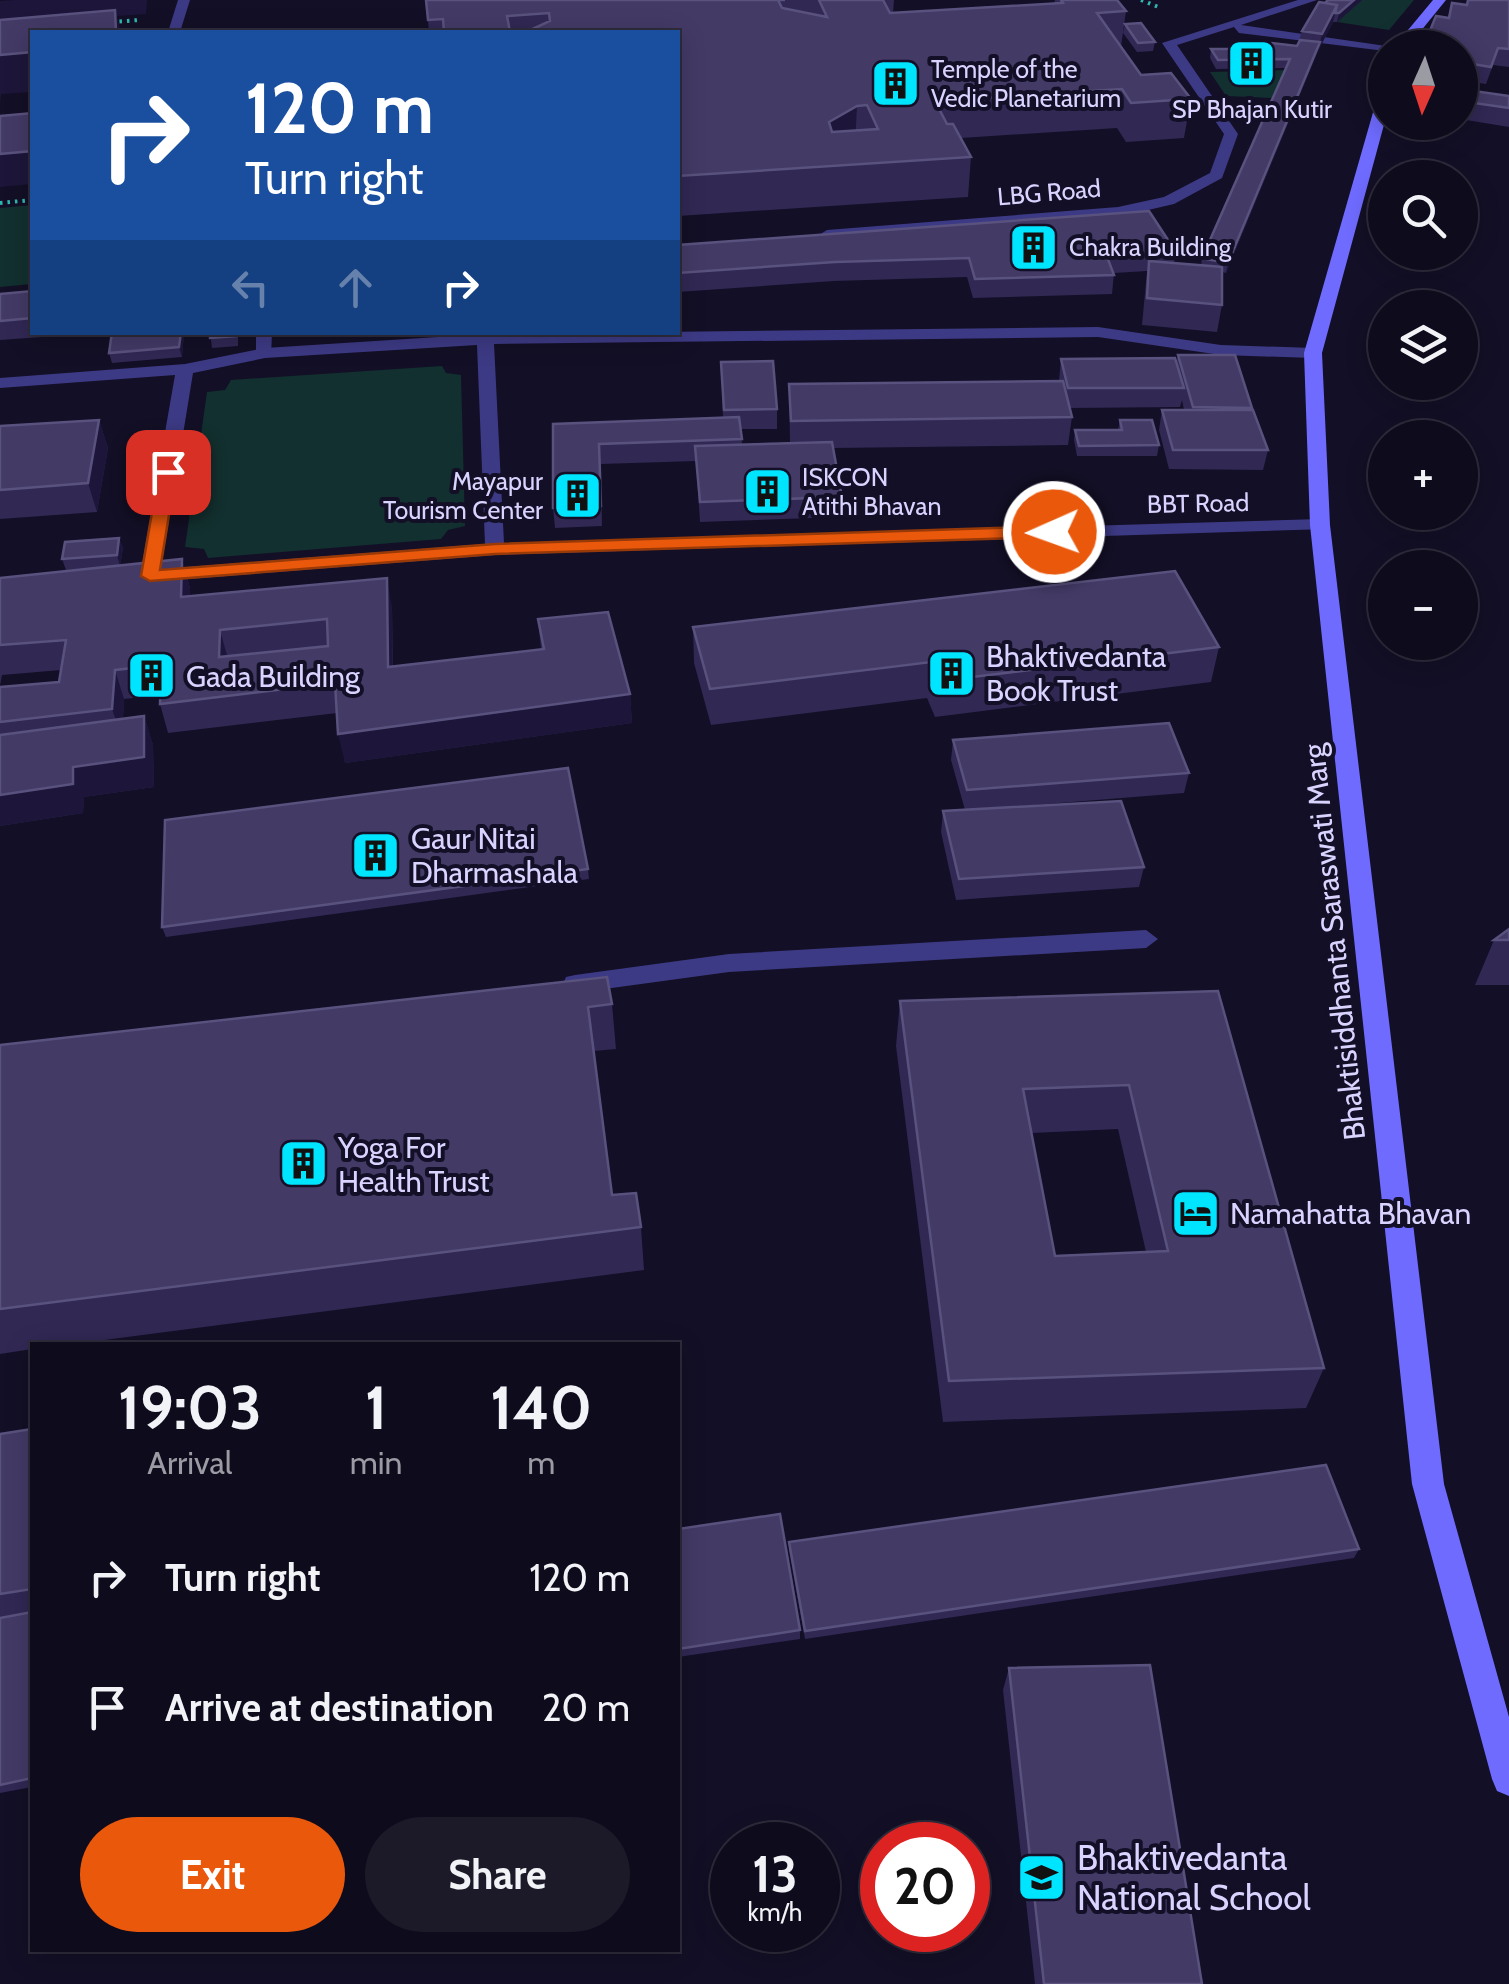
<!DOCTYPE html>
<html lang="en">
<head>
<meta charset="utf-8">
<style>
	body { margin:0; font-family:Cabin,sans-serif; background:#1c1929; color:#f1f3f6; height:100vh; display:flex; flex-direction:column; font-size:38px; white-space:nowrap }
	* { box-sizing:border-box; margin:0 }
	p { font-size:32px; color:#9b9ba3 }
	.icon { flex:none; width:55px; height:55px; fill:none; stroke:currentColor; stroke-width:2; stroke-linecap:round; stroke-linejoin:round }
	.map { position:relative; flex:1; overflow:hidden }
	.side { position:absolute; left:30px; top:1342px; width:650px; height:610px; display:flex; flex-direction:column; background:#0e0b1c; border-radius:0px; box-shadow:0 5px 25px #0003,0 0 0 2px #2e2b3b }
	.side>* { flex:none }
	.hud { position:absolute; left:30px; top:30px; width:650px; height:305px; border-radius:0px; box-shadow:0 5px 25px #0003,0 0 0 2px #2e2b3b; background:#1a4fa0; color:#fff; overflow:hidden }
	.needle { width:65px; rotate:183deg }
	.controls { position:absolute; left:1368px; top:30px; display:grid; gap:20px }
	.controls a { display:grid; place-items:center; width:110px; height:110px; border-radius:50%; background:#0e0b1c; box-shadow:0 5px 25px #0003,0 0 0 2px #2e2b3b; font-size:50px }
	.speed { position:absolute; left:710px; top:1822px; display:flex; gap:20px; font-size:50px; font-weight:700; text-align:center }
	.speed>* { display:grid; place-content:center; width:130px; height:130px; border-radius:50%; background:#0e0b1c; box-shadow:0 5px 25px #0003,0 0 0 2px #2e2b3b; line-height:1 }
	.speed small { font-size:25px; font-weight:400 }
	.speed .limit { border:15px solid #d22; background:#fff; color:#111 }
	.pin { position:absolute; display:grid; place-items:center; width:85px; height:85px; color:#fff; margin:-42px; border-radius:20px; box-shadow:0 5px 15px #0006 }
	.me { position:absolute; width:110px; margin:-55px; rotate:268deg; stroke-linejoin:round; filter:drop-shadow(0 0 8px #0008) }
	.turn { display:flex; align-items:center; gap:35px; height:210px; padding:0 50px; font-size:45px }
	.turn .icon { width:130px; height:130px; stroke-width:2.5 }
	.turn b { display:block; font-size:70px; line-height:85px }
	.lanes { display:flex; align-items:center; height:95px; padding:0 50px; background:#0003; justify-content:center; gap:50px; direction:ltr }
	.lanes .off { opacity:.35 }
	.eta { display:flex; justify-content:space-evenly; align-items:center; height:170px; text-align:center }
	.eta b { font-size:60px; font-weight:800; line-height:70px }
	.button { display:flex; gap:20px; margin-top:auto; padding:20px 50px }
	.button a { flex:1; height:115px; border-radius:60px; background:#ea580c; color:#fff; font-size:40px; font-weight:800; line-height:115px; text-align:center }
	.button a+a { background:#1c1929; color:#f1f3f6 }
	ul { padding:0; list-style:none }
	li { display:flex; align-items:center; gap:30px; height:130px; padding:0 50px }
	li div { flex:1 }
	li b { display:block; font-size:38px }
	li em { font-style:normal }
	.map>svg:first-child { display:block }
	.green { fill:#12302f }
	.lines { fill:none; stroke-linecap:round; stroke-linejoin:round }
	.path { stroke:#2fb8b0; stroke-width:4; stroke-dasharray:2.5 5; stroke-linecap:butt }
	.service { fill:#3d3a85; fill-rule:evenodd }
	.pedestrian { fill:#3d3a85; fill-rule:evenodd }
	.tertiary { fill:#3d3a85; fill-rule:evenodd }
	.secondary { fill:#6f6bff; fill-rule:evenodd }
	.wall { fill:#312854; fill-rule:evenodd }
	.shaded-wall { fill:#1d163a }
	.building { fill:#433a66; stroke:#5a527e; stroke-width:2.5; fill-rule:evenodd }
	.route { fill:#ea580c; stroke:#983908; stroke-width:2.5 }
	.labels { text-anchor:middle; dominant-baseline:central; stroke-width:8; stroke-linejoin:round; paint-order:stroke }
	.far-poi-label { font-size:25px; fill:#d9d4ff; stroke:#130f26; text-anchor:start }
	.far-street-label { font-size:25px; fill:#d9d4ff; stroke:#130f26 }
	.poi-label { font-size:30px; fill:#d9d4ff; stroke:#130f26; text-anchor:start }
	.street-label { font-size:30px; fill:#d9d4ff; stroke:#130f26 }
	.near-poi-label { font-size:35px; fill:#d9d4ff; stroke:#130f26; text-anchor:start }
</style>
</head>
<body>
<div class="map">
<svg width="1509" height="1984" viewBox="0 0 1509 1984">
	<rect width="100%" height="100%" fill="#130f26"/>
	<path class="green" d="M1362,0h52l-25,30 -52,-8z
		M1287,70l-13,28 -48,-2 -16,-24z
		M32,205v79l-32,3v-79z
		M442,366l4,7 15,2 4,151 -17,4 -7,9 -233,19 -4,-9 -19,-2 22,-155 18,-2 6,-10z"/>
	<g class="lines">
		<path class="path" d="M1141,0l20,8
			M112,22l27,-2
			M0,203l32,-3"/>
		<path class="service" d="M178,0h12l-10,32h-12z
			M1298,0h19l-76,25 159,23h-15v3l-146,-18 -5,-6 -57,18 61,89 -16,44 -48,26 -56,13 -291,23 -8,-5 8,-5 291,-23 46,-10 46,-24 14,-39 -62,-91z
			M1098,327l123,18 92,3 9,5 -9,5 -92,-3 -123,-18 -604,7 10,199 816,-24 10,6 -3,4 -832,26 -345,27 -10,-6 35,-201 -175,13v-10l185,-14 80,-16 220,-14zM477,345l8,199 -324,25 32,-196 72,-15z"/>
		<path class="pedestrian" d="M256,332h16l-1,25 -15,-4z"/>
		<path class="tertiary" d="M1146,930l12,9 -12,9 -417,24 -154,21 -9,-2 -3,-7 3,-7 9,-2 154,-21z"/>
		<path class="secondary" d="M1433,0h13l-39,48h-14z
			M1385,91v30l-63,232 8,172 114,959 65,233v79l-12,-5 -5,-12 -80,-295 -102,-959 -6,-172 74,-258z"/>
	</g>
	<path class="wall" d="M426,0h468l-1,13 161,-9 1,-4h62l9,11 -5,36 20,28 50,24 -7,39 -58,4 -9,-14 -156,10 10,19 -3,40 -290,19v-184h-249z
		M1328,0h34l-25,22h-4l-15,29 -92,222 -4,-1v33l-5,27 -75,-7 5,-54 -33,2 -2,21 -139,4 -6,-21 -133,4 -156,11v-47l498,7 -2,11 27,2 1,-7 84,-190 -70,1 -6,-11 1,-9h57l29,-3 5,-15z
		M1509,0v67l-16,-2 -7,19 -26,-4v-32l-12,-30 4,-15 15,2z
		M1125,24l30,18 -2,9 -16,1 -14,-19z
		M1460,89l49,7v31l-49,-8z
		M32,291v41h79l-111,8v-46z
		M112,332h72l-2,25 -70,6 -3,-10z
		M210,332h28v14l-26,2z
		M1178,355l74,53 16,42 -5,20 -94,-1 -10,-39 3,-20h22l-2,-10 -2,7 -110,1 2,9 -4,28 -235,3 9,49 -1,20 -141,5 -4,-61 -95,3 1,62 -47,2 -2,-20v-84l170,-7 -2,-55 56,47v20h-36l1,16 48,-2 -1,-59 270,-3 2,-22 115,5z
		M99,420l9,28 -11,64 -97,7v-93z
		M1120,420l39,25 -2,11h-80l-3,-16 1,-10h43z
		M119,538l4,10 -3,18 -54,4 -4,-11z
		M182,559l8,29v8l202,11 1,59 148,-17 -3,-30 92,75 2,29 -287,40 -8,-50 -169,20 -8,-29v-9l-36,4 -1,19 21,-2 9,29 1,42 -70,10 -1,16 -83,13v-139l59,-5 2,-12 -59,5 -2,11v-108z
		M693,627l526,20 -8,35 -276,35 -8,-19 -216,27 -17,-62z
		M953,740l236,33 -5,20 -188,15 148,59 -5,20 -183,13 -15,-68 2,-21 22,-1 -14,-50z
		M588,869l1,10 -423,58 -4,-10z
		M1509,929v56h-34l19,-45z
		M1218,991l106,377 -18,40 -363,14 -47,-376 4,-45zM1118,1129l28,123 -91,4 -23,-123z
		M612,1004l4,45 -22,2 18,144 29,32 3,43 -578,75h-34v4l-32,5v-309z
		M32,1429v358l-32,6v-359z
		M678,1529l122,101v9l-122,18z
		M789,1542l570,7 -5,9 -549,81 -16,-89z
		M1009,1668l193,316h-167l-32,-294z"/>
	<path class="shaded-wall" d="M15,0h132l-1,14 -29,2 4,16 -121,-6v-25z
		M1354,0h8l-25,22 2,-9z
		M1337,5l-4,17 -15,29 -92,222 2,-10 92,-221 2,-8z
		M32,52v40l-31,2 -1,11v-50z
		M857,106l-2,39 -27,16 1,-39z
		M32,151v33l-32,3v-33z
		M181,332h3l-2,25 -3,-10z
		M99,420l9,28 -11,64 -9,-29z
		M119,538l4,10 -3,18 -3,-11z
		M182,559l8,29v38l-9,-29z
		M387,578l5,29 1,89 -5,-29z
		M220,630l8,29 -9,-2z
		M115,670l9,29 -2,39 -10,-29z
		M630,694l2,29 -287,40 -7,-29z
		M144,716l9,29 1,42 -70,10 -1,16 -83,13v-31l73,-28z"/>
	<path class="building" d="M426,0h359h-7l4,8 45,9 -8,-17h64l7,13 173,-10 -2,-3h56l9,11 -29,2 44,62 30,-2 20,26 -60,4 -9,-14 -187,12 12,23h6l18,33 -293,19v-144h-152l24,-11 -1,-8 -42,3 3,16h-66l-1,-13 -15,1zM867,105l11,24 -46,3 -3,-10 28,-16z
		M1328,0h26l-15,13h-4l2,-8 -12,-2z
		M1468,0h41v49l-11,-1 -7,19 -31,-5v-14h-37l13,-32 13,2 3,-15 15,2z
		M1319,2l18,3 -15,29 -20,-3z
		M115,10l1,22h-84v20l-32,3v-35z
		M1141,23l14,19 -17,1 -13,-19z
		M1300,40l20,2 -92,221 -26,-5 88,-199 -72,1 -7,-11h57l4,-6 25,3z
		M1460,89l49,7v12l-49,-7z
		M32,113v38l-32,3v-38z
		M1149,211l27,41 -70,2 8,21 -139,4 -6,-21 -134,4 -157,11v-28z
		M1149,261l73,6v38l-75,-7z
		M32,291v27l-32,3v-27z
		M112,332h69l-2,15 -70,6z
		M210,332h26v4l-26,2z
		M1178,355h57l17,53 -59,-1z
		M1175,358l9,30h-116l-7,-29z
		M773,361l4,48 -53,1 -3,-48z
		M1063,381l9,36 -281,4 -2,-37z
		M1162,410h91l15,40h-95z
		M739,417l3,22 -143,5 2,62 -48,2v-84z
		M99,420l-11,63 -88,7v-64z
		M1120,420h32l7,25 -80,1 -4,-16h47z
		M832,442l10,55 -142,5 -5,-56z
		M119,538l-2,17 -55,4 3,-17z
		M182,559l-1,38 206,-19 1,89 156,-18 -6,-30 70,-7 22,82 -292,40 -3,-51 -175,21 1,-39 -46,5 -3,39 -112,13v-35l59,-5 7,-42 -66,5v-67zM327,619l1,27 -109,11 1,-27z
		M1175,571l44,76 -280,34 -8,-19 -221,27 -17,-62z
		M144,716v41l-71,10v17l-73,11v-60z
		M1169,723l20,50 -222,17 -14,-50z
		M568,768l20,101 -426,58 3,-107z
		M1121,801l23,66 -185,12 -16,-68z
		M1509,929v11h-15z
		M607,977l5,27 -24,3 24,188 24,-2 5,34 -641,82v-264z
		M1218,991l106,377 -375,13 -49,-380zM1129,1085l39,166 -113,5 -32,-167z
		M32,1429v160l-32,5v-160z
		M1326,1465l33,84 -554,82 -16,-89z
		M780,1514l20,116 -122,19v-120z
		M32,1612v166l-32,7v-167z
		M1150,1665l52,319h-158l-35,-316z"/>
	<path class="route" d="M168,467l8,5 -16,98 335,-26 559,-18 9,6 -9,5 -559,17 -345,27 -9,-5 18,-104z"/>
	<defs>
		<symbol id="building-square" viewBox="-11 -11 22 22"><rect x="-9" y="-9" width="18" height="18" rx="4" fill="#00e5ff" stroke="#130f26"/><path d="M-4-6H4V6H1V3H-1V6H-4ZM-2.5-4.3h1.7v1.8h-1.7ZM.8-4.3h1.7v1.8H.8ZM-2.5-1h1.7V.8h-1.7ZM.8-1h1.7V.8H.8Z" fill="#111"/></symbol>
		<symbol id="hotel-square" viewBox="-11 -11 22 22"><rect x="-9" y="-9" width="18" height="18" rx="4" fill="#00e5ff" stroke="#130f26"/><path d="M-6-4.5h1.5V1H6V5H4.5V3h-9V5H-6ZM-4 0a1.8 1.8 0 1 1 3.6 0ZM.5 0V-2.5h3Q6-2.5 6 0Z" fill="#111"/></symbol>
		<symbol id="school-square" viewBox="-11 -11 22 22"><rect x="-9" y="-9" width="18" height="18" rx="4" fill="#00e5ff" stroke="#130f26"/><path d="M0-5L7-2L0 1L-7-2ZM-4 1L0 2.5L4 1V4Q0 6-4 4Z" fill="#111"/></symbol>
	</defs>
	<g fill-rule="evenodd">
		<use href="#building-square" x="1224" y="36" width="55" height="55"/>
		<use href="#building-square" x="868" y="56" width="55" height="55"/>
		<use href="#building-square" x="1006" y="220" width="55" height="55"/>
		<use href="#building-square" x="740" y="464" width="55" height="55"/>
		<use href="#building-square" x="550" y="468" width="55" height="55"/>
		<use href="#building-square" x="924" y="646" width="55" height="55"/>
		<use href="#building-square" x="124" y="648" width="55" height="55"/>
		<use href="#building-square" x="348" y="828" width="55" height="55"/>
		<use href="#building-square" x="276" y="1136" width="55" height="55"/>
		<use href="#hotel-square" x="1168" y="1186" width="55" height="55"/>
		<use href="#school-square" x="1014" y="1850" width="55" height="55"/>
	</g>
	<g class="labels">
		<g class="far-poi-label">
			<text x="931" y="69">Temple of the<tspan x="931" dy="29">Vedic Planetarium</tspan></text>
			<text x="1252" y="109" text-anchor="middle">SP Bhajan Kutir</text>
			<text x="1069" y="247">Chakra Building</text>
			<text x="802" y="477">ISKCON<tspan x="802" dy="29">Atithi Bhavan</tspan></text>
			<text x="543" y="481" text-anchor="end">Mayapur<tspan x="543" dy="29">Tourism Center</tspan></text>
		</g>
		<g class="far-street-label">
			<text transform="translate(1049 192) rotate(-5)">LBG Road</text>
			<text transform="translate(1198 503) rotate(-1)">BBT Road</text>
		</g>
		<g class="poi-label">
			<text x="986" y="656">Bhaktivedanta<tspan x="986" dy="34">Book Trust</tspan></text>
			<text x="186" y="676">Gada Building</text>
			<text x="411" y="838">Gaur Nitai<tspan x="411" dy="34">Dharmashala</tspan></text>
			<text x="338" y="1147">Yoga For<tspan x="338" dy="34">Health Trust</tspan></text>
			<text x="1230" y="1213">Namahatta Bhavan</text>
		</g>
		<g class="street-label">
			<text transform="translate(1334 942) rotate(-96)">Bhaktisiddhanta Saraswati Marg</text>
		</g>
		<g class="near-poi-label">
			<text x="1077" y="1857">Bhaktivedanta<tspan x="1077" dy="40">National School</tspan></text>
		</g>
	</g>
</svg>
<div class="controls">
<a><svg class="needle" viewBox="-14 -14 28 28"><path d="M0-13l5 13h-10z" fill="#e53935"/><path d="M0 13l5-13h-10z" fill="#9b9ba3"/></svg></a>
<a><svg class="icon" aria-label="search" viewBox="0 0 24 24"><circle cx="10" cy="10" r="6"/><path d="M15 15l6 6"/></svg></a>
<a><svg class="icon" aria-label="layers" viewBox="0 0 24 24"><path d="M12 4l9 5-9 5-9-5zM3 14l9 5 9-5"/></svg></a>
<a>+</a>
<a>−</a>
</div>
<div class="speed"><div>13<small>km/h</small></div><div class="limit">20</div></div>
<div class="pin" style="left:168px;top:472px;background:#d93025"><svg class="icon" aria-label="arrive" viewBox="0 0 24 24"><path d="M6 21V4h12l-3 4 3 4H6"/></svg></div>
<svg class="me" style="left:1054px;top:532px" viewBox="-20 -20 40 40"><circle r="17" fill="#ea580c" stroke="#fff" stroke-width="3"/><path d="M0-11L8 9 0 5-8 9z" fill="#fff"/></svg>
<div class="hud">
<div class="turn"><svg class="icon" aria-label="right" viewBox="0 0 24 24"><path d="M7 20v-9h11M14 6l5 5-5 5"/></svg><div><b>120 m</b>Turn right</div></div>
<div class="lanes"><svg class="icon off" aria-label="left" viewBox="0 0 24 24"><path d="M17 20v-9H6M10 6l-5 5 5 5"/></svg><svg class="icon off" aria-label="ahead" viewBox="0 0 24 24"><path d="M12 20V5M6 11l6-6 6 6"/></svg><svg class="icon" aria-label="right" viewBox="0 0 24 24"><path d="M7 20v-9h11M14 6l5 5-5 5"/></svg></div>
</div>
<section class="side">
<div class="eta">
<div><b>19:03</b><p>Arrival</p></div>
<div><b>1</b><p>min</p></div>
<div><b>140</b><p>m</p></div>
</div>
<ul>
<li><svg class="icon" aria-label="right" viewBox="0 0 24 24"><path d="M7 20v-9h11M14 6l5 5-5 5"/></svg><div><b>Turn right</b></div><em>120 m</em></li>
<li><svg class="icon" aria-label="arrive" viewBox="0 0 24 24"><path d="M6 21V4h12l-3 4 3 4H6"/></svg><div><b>Arrive at destination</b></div><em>20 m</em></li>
</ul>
<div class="button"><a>Exit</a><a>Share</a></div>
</section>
</div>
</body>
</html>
